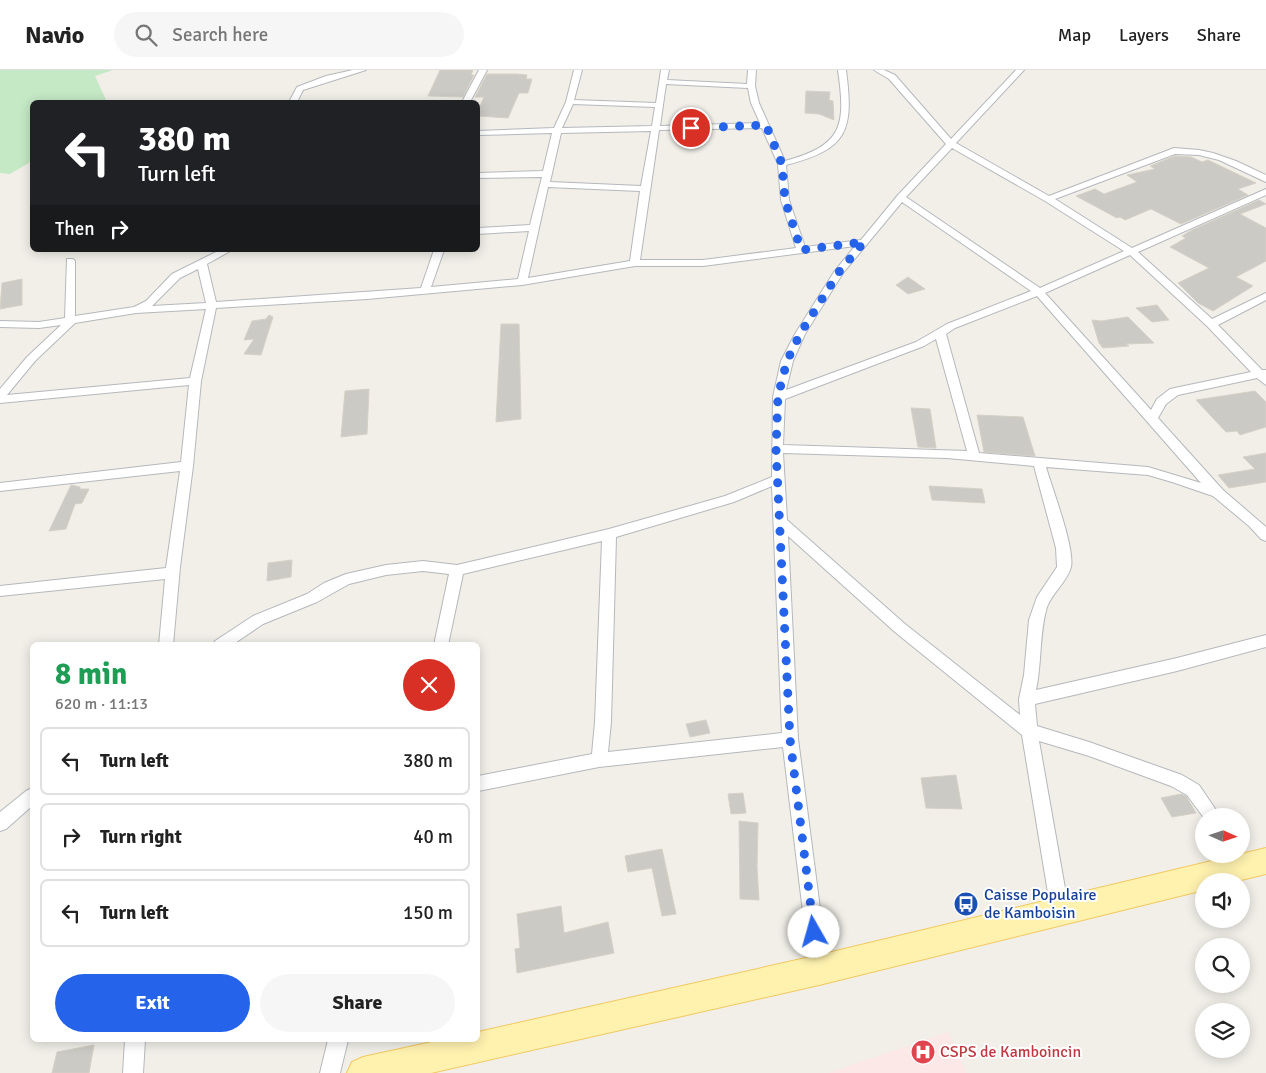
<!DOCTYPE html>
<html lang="en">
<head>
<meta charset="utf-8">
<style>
	body { margin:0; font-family:Signika,sans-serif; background:#f6f6f6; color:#222; height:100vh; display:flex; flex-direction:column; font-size:19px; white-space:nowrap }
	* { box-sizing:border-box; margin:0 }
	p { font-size:16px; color:#767676 }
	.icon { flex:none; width:28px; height:28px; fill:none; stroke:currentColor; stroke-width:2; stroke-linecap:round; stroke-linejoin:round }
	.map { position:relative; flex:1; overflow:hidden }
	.sheet { position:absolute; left:30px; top:572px; width:450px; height:400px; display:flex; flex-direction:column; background:#fff; border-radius:8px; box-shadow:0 2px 12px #0003 }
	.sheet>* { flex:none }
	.guide { position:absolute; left:30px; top:30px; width:450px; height:152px; border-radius:8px; box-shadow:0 2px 12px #0003; background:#202124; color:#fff; overflow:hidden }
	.needle { width:32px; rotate:93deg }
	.buttons { position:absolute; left:1195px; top:738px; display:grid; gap:10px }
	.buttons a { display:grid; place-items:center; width:55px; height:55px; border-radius:50%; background:#fff; box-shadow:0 2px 12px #0003; font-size:25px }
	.pin { position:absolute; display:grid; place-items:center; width:42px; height:42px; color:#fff; margin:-21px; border:2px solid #fff; border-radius:50%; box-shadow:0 1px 5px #0007 }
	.me { position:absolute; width:55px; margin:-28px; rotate:353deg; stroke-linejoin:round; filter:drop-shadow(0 0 4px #0008) }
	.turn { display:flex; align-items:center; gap:18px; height:105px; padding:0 25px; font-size:22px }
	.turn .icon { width:65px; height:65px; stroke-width:2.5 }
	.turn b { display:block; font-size:35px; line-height:42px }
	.then { display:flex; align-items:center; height:48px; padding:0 25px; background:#0003; gap:10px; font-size:19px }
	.round { display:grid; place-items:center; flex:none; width:52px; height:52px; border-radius:26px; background:#f6f6f6 }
	.overview { display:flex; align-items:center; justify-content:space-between; height:85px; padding:0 25px }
	h1 { font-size:30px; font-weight:700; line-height:38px; color:#1e9e55 }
	.action { display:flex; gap:10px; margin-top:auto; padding:10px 25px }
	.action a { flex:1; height:58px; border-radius:30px; background:#2563eb; color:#fff; font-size:20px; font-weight:700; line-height:58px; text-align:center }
	.action a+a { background:#f6f6f6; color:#222 }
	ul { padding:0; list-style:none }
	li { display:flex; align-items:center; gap:15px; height:68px; margin:0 10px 8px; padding:0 15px; border:2px solid #e0e0e0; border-radius:8px }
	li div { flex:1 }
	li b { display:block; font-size:19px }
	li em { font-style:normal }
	header { display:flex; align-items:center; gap:30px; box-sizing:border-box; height:70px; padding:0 25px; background:#fff; border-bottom:1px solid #e0e0e0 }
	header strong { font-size:24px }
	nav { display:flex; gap:28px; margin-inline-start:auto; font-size:18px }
	.search { width:350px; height:45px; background:#f6f6f6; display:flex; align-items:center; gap:12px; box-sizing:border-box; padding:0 18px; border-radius:28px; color:#767676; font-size:19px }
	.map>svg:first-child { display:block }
	.medical { fill:#fce8e6 }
	.green { fill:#c5e8c5 }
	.building { fill:#cccac5; stroke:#d6d1c6 }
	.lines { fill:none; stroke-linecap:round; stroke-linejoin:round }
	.street-casing { stroke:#b5b8bc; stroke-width:2 }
	.primary-casing { stroke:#f2c960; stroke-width:2 }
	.street { fill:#fff; fill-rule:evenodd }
	.primary { fill:#fff2af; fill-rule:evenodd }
	.route { stroke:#2563eb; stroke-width:9; stroke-dasharray:0 16.2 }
	.labels { text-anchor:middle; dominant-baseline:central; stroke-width:4; stroke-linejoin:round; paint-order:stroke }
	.near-transit-label { font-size:16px; fill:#164399; stroke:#fff; text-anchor:start }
	.near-health-label { font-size:16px; fill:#be3a42; stroke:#fff; text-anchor:start }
</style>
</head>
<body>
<header>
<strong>Navio</strong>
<div class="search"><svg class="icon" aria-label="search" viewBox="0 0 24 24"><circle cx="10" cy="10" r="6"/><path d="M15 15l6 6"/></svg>Search here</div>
<nav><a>Map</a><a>Layers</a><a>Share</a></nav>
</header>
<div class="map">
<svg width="1266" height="1003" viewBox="0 0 1266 1003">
	<rect width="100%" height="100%" fill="#f1efe8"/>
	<path class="medical" d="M948,962l19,41h-139z"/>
	<path class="green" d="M0,0h113l-18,6 12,26h-75v59l-22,13 -10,-1z"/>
	<path class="building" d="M440,0h33l-2,5h3l-11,22 -35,-1z
		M487,4h30l10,1 -1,4h6l-4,14h-9l-11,25 -30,-2v-5l6,-14h-9z
		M806,21l24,1 -1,8 4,1 1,19 -15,-6 -14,-1z
		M1175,86l16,1 11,5 6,-2 48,23 -18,6 10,6 -67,29 -30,-15 -26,11 -5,-3 -3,1 -41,-22 19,-7 9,5 33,-12 -10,-7 28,-6 -5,-3z
		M1259,130l7,4 -26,10 26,14v33l-30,16 17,9 -40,25 -15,-8 -20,-20 31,-15 -39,-21 16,-9 -4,-2 10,-6z
		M908,207l17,12 -17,5 -12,-9z
		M22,209v26l-22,4 2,-26z
		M1157,235l12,15 -17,2 -16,-14z
		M269,245l4,2 -12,38 -17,-1 10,-15 -10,1 8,-19 14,-2z
		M1128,247l26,26 -28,1 3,2 -26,2 -4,-5 -7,-23 9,1z
		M501,254h18l2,95 -25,3z
		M369,319l-2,45 -26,3 4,-46z
		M1255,321l11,11v25l-26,8 -3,-4 -11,1 -30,-32z
		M911,338l19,1 6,39 -18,-1z
		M977,345l46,2 12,39 -51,-4z
		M1266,383v29l-37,6 -11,-13 37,-6 -12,-12z
		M71,415l9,2v2h9l-7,14 -7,1 -9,25 -17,2z
		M929,416l53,3 3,14 -53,-3z
		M292,490l-1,17 -24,4 1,-18z
		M706,650l4,13 -20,4 -4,-13z
		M956,705l6,34 -36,-1 -5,-30z
		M743,723l3,20 -15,1 -3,-20z
		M1181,724l5,2 10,17 -24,4 -11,-19z
		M739,751l19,2 -1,44 2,33 -19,-1z
		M662,779l14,65 -14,2 -10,-48 -24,4 -3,-16z
		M561,836l3,27 44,-11 6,31 -97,20 -2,-24 5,-1 -3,-34z
		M94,975l-5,28h-37l5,-21z"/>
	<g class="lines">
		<defs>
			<path id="street" d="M353,0h13l-63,20 -6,12h-8l8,-15 29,-11z
				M479,0h8l-17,32h-8z
				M574,0h8l-8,30 82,3 5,-33h8l-2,10 80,4 1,-14h8l-1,16 4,17 26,58c58,-16 61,-35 53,-91h8c8,61 2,79 -60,95l3,35 16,47 56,-7 37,-45 48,-51 -57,-65 -15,-9h10l11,5 56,64 65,-69h8l-68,73 93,53 125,-48 25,2 14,3 23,8 30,14v7l-47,-22 -20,-5 -24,-1 -120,45 77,49 134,-59v6l-128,57 74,67 54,-26v7l-48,25 44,45h4v15l-9,-7 -79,17 -12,9 -8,14 65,72 43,37v14l-5,-2 -12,-13 -36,-30 -41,-14 -24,-7 -102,-8c6,21 29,81 25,100 -4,15 -19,26 -24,40 -8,26 -5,56 -11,83l141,-32 89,-23v12l-89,24 -142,33 2,22 52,16 93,33 17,10 21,31h-16v2l-17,-23 -16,-9 -82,-30 -50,-15 30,170 -3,6 -6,3 -6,-3 -3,-6 -29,-176 -127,-103 -107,-96 10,203 30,231 -2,7 -7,2 -7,-2 -2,-7 -27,-223 -184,20 -121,24v-15l114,-22 3,-32 7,-181 -139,33 -15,71h-14l15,-71 -26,-3 -37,4 -37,9 -32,18 -54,22 -31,21h-19l2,-4 38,-25 54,-22 17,-11 22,-9 40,-9 37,-4 34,4 152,-36 116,-33 47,-19 1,-80 8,-36 14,-27 39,-62 21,-26 -152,20h-68l-113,19 -155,14 -151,9 -15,73 -8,85 -13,101 -7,78h-14l6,-66 -165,17v-10l166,-18 14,-97 -180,20v-8l181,-21 8,-77 -189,18v-14l27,-32 34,-32 -22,3 -39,-1v-6l39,1 26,-4 2,-59h6l2,2v55l59,-9 12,-6 26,-27 48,-24h12l-25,14 9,38 205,-14 13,-38h10l-13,37 87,-8 11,-48 -51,3v-6l52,-3 12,-48 -64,1v-5l65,-2 9,-38 -74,2v-4l76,-3 12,-26zM666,14l82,4 3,15 9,20 -100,3zM573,34l82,3 -3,19 -90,2zM762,58l16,36 3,36 15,48 -93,12h-63l19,-130zM651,61l-10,55 -91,-4 11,-49zM952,78l93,53 79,50 -84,37 -134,-91zM548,117l92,4 -10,70 -102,17zM902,132l129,89 -84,33 -31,18 -130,48 7,-29 12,-27 38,-61zM1130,185l77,71 44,46 -81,17 -13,10 -6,11 -106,-117zM198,199l8,34 -54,3 28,-28zM1037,226l164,187 -53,-16 -169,-14 -33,-119 9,-6zM206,239l-16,69 -183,17 28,-34 40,-38 61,-10zM936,269l31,112 -184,-6 2,-46 139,-53zM783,383l164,5 87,8 22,82 1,19 -20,30 -8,23 -5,55 -5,24 1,16 -115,-91 -118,-104zM772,416l10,247 -174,19 3,-30 5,-185 118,-35z
				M32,718v18l-26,23 -6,2v-19l26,-21z
				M125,970h20l-2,33h-20z
				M328,970h20l-8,33h-20z"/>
			<path id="primary" d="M1266,778v26l-29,7h-33v9l-385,95 -388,88h-84l5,-11 11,-5 78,-17h37v-8l341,-77z"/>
		</defs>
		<use href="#street" class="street-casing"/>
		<use href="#primary" class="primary-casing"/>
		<use href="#street" class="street"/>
		<use href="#primary" class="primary"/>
	</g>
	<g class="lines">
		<path class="route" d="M691,58l75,-3 16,39 3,36 16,50 63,-8 -25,30 -39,62 -13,27 -9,35 -2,53 14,290 24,193"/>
	</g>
	<defs>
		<symbol id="bus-disc" viewBox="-11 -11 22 22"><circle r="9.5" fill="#1a4fb4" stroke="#fff"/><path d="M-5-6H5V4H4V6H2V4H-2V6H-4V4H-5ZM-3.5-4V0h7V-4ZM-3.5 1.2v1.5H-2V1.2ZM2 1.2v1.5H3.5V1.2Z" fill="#fff"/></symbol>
		<symbol id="hospital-disc" viewBox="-11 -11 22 22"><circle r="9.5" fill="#e0444e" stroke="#fff"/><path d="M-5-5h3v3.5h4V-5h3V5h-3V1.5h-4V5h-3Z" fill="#fff"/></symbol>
	</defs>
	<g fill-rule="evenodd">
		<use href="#bus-disc" x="952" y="820" width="28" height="28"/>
		<use href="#hospital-disc" x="909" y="968" width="28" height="28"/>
	</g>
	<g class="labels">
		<g class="near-transit-label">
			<text x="984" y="825">Caisse Populaire<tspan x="984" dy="18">de Kamboisin</tspan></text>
		</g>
		<g class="near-health-label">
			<text x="940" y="982">CSPS de Kamboincin</text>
		</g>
	</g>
</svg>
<div class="buttons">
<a><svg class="needle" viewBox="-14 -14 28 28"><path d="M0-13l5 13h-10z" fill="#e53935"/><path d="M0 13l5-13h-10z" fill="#767676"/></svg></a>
<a><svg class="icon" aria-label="sound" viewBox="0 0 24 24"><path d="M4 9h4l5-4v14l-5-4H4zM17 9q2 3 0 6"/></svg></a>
<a><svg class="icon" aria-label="search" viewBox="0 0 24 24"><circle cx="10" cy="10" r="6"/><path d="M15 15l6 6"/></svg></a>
<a><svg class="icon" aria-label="layers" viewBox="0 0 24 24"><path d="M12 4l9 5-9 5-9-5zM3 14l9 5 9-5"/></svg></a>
</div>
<div class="pin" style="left:691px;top:58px;background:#d93025"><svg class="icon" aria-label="arrive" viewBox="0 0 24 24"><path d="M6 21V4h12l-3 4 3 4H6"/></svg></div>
<svg class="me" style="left:814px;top:862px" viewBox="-20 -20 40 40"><circle r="19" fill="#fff"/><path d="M0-13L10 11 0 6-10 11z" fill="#2563eb"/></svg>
<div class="guide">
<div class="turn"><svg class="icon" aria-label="left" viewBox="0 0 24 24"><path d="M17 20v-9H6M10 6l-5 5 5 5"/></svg><div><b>380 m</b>Turn left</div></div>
<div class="then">Then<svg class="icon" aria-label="right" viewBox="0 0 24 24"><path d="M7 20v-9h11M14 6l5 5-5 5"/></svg></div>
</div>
<section class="sheet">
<div class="overview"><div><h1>8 min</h1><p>620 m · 11:13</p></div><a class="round" style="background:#d93025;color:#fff"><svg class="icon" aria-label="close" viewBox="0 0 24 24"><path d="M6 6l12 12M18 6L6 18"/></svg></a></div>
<ul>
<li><svg class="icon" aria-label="left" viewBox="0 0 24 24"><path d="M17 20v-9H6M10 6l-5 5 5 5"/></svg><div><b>Turn left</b></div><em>380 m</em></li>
<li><svg class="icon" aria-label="right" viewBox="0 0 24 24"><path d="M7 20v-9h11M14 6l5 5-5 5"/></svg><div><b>Turn right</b></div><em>40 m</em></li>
<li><svg class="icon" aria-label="left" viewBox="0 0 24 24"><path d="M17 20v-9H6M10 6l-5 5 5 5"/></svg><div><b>Turn left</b></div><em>150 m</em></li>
</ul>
<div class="action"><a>Exit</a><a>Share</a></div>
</section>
</div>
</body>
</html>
